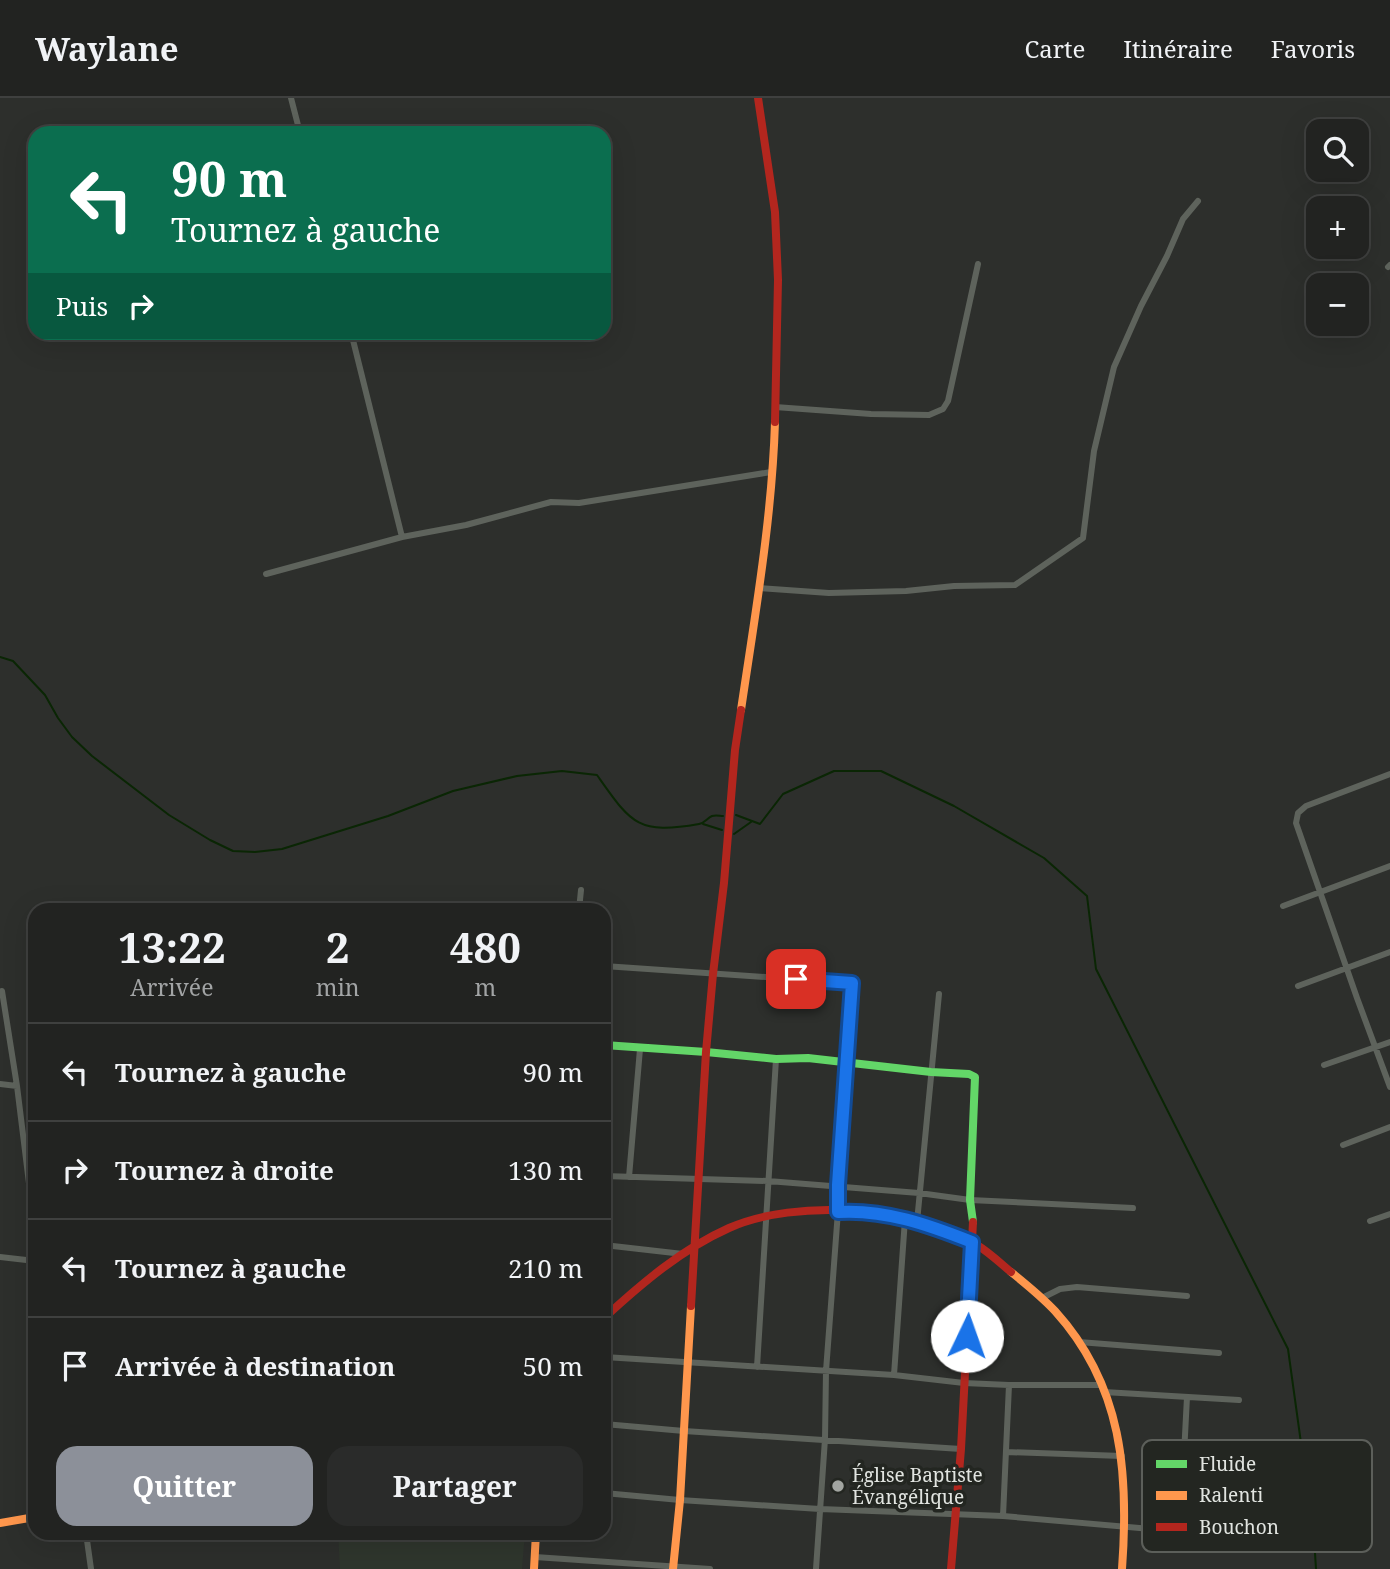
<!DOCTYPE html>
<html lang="fr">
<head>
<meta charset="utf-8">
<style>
	body { margin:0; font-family:"Noto Serif",serif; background:#2a2b2a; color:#f1f3f6; height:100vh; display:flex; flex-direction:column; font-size:26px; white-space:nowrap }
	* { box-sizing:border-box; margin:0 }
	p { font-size:23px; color:#a2a4a5 }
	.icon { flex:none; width:38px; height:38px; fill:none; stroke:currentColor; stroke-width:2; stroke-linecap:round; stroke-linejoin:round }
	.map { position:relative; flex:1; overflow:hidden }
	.panel { position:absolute; left:28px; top:805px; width:583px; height:637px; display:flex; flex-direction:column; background:#222321; border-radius:21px; box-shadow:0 7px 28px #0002,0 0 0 2px #3f403f }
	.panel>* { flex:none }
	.guide { position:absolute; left:28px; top:28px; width:583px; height:214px; border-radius:21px; box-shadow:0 7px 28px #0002,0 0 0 2px #3f403f; background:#0b6e4f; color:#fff; overflow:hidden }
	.buttons { position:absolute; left:1306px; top:21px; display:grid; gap:14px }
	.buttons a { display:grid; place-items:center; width:63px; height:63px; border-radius:14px; background:#222321; box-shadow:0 7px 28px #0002,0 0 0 2px #3f403f; font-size:35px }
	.pin { position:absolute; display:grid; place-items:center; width:60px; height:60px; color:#fff; margin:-30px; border-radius:14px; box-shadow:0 4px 10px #0006 }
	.me { position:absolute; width:77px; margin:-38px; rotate:3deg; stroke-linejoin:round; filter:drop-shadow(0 0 5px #0008) }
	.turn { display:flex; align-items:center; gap:24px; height:147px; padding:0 28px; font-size:32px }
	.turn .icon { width:91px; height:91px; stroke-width:2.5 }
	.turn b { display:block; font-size:49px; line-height:60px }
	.then { display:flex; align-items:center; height:66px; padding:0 28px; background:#0003; gap:14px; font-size:26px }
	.eta { display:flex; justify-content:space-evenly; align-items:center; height:119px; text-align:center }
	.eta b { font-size:42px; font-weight:700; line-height:49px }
	.button { display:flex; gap:14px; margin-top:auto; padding:14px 28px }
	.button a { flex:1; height:80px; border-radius:21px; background:#8c9099; color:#fff; font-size:28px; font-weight:700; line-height:80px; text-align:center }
	.button a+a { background:#2a2b2a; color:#f1f3f6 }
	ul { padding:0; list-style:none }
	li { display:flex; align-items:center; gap:21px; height:98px; padding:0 28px; border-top:2px solid #3f403f }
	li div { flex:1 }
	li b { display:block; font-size:26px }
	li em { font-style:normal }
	header { display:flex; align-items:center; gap:42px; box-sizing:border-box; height:98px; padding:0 35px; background:#222321; border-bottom:2px solid #3f403f }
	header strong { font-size:33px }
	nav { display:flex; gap:38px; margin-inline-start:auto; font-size:24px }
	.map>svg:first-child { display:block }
	.built { fill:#2f362d }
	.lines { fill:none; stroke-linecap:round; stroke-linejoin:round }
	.stream { stroke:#0a2604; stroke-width:2 }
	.street { stroke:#5e635c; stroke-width:6 }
	.fast { stroke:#63d668; stroke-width:8 }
	.slow { stroke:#ff974d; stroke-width:8 }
	.jam { stroke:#b3261e; stroke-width:8 }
	.route-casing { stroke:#114b97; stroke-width:18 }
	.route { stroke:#1a73e8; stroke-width:12 }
	.poi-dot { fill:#a2a5a1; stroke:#232621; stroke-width:2.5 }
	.labels { text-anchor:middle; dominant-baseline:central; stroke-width:7; stroke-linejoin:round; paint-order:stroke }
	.poi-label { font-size:19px; fill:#e1e4e0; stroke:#232621; text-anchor:start }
	.key { fill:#232621; stroke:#5c5f5a; stroke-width:2 }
	.key-label { font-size:19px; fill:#e1e4e0 }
</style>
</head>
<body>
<header>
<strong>Waylane</strong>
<nav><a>Carte</a><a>Itinéraire</a><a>Favoris</a></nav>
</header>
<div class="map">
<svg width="1390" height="1471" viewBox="0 0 1390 1471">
	<rect width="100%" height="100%" fill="#2d2f2c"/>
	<path class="built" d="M338,1435h187l-3,36h-182z"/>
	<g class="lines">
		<path class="stream" d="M0,559l13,4 32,34 13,23 14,19 20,19 77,59 41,25 23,11 22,1 27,-3 106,-33 65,-25 64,-15 45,-5 35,4c34,48 40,60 102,49 6,-1 8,-6 13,-8 4,-1 8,0 11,0
			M736,717l24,9 23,-30 51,-23h47l73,35 90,52 43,38 9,73 192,380 26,188 2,32
			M703,726l19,6
			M734,736l17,-12"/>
		<path class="street" d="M291,0l9,35
			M1388,169l2,-2
			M351,234l51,205
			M775,309l96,7 58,1 14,-6 5,-8 30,-137
			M266,476l136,-37 64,-12 85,-23 28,1 192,-31
			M759,490l70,5 77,-2 48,-5 61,-1 68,-47 11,-87 20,-84 27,-61 26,-50 16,-37 15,-18
			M1390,676l-84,32 -8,7 -2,10 61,175 33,89
			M1283,808l107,-40
			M579,812l2,-20
			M604,868l248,17 -14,202v26l-12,160 -1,68 -9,130
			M1298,888l92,-34
			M2,893l15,95 18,146
			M1324,967l66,-23
			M0,986l17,2
			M1343,1047l47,-18
			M604,1078l164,5 151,12 51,7 163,8
			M629,1079l11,-128
			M1370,1123l20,-7
			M917,1124l22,-228
			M604,1147l79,9
			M0,1159l35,4
			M1042,1200l18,-9 17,-2 110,9
			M1079,1244l140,11
			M604,1259l290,18 70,8 45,2h92
			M757,1269l19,-308
			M894,1277l11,-156
			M1104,1294l135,8
			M604,1326l80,7 277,18
			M1006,1354l116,4
			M604,1395l76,7 140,9 183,7 239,21
			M1003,1418l6,-131
			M1180,1433l7,-134
			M86,1435l5,36
			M535,1459l175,12"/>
		<path class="fast" d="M604,947l102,7 70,7 32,-1 123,14 38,2 6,3 -5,123 3,22"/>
		<path class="slow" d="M741,612c14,-95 31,-191 34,-288
			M1011,1174c15,12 31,25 44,39 68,75 74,163 67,258
			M0,1425l35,-6
			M534,1471l2,-36
			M673,1471l7,-69 11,-194"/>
		<path class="jam" d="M758,0l17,114 3,68 -3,142
			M691,1208l15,-254 7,-78 11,-91 11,-133 6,-40
			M604,1220c38,-35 78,-69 125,-90 68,-30 184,-21 248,17 13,8 23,18 34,27
			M951,1471l10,-120 12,-227"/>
	</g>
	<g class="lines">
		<defs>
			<path id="route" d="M796,881l56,4 -14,202v27c47,-3 91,13 134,30l-5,94"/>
		</defs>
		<use href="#route" class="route-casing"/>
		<use href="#route" class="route"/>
	</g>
	<circle class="poi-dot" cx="838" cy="1388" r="7"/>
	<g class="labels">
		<g class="poi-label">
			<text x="852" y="1377">Église Baptiste<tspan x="852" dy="22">Évangélique</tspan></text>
		</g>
	</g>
	<rect x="1142" y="1342" width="230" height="112" rx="10" class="key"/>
	<rect x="1156" y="1362" width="31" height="8" fill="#63d668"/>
	<rect x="1156" y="1393" width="31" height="9" fill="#ff974d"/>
	<rect x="1156" y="1425" width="31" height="8" fill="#b3261e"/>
	<g class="key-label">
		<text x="1199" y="1373">Fluide</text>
		<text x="1199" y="1404">Ralenti</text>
		<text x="1199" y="1436">Bouchon</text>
	</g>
</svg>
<div class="buttons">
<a><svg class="icon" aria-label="search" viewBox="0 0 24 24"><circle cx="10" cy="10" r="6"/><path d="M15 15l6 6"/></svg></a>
<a>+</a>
<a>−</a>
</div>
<div class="pin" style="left:796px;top:881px;background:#d93025"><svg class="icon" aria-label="arrive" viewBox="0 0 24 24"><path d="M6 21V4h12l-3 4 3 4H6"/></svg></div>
<svg class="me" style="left:967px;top:1238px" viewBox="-20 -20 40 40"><circle r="19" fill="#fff"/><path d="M0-13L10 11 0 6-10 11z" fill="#1a73e8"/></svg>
<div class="guide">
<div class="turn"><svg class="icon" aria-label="left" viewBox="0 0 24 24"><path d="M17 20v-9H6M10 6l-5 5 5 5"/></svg><div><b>90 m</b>Tournez à gauche</div></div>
<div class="then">Puis<svg class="icon" aria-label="right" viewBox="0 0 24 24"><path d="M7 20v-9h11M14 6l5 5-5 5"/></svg></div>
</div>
<section class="panel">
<div class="eta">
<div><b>13:22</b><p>Arrivée</p></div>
<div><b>2</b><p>min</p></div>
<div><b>480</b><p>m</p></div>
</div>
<ul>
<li><svg class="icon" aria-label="left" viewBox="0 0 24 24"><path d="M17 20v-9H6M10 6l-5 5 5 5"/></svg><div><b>Tournez à gauche</b></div><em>90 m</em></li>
<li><svg class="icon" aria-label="right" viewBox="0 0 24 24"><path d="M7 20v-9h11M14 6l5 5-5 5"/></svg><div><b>Tournez à droite</b></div><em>130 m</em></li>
<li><svg class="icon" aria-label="left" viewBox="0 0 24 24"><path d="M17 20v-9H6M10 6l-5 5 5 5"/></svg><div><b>Tournez à gauche</b></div><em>210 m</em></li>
<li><svg class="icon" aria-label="arrive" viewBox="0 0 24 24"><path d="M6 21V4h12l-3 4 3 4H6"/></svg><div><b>Arrivée à destination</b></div><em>50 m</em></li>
</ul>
<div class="button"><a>Quitter</a><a>Partager</a></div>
</section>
</div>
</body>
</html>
